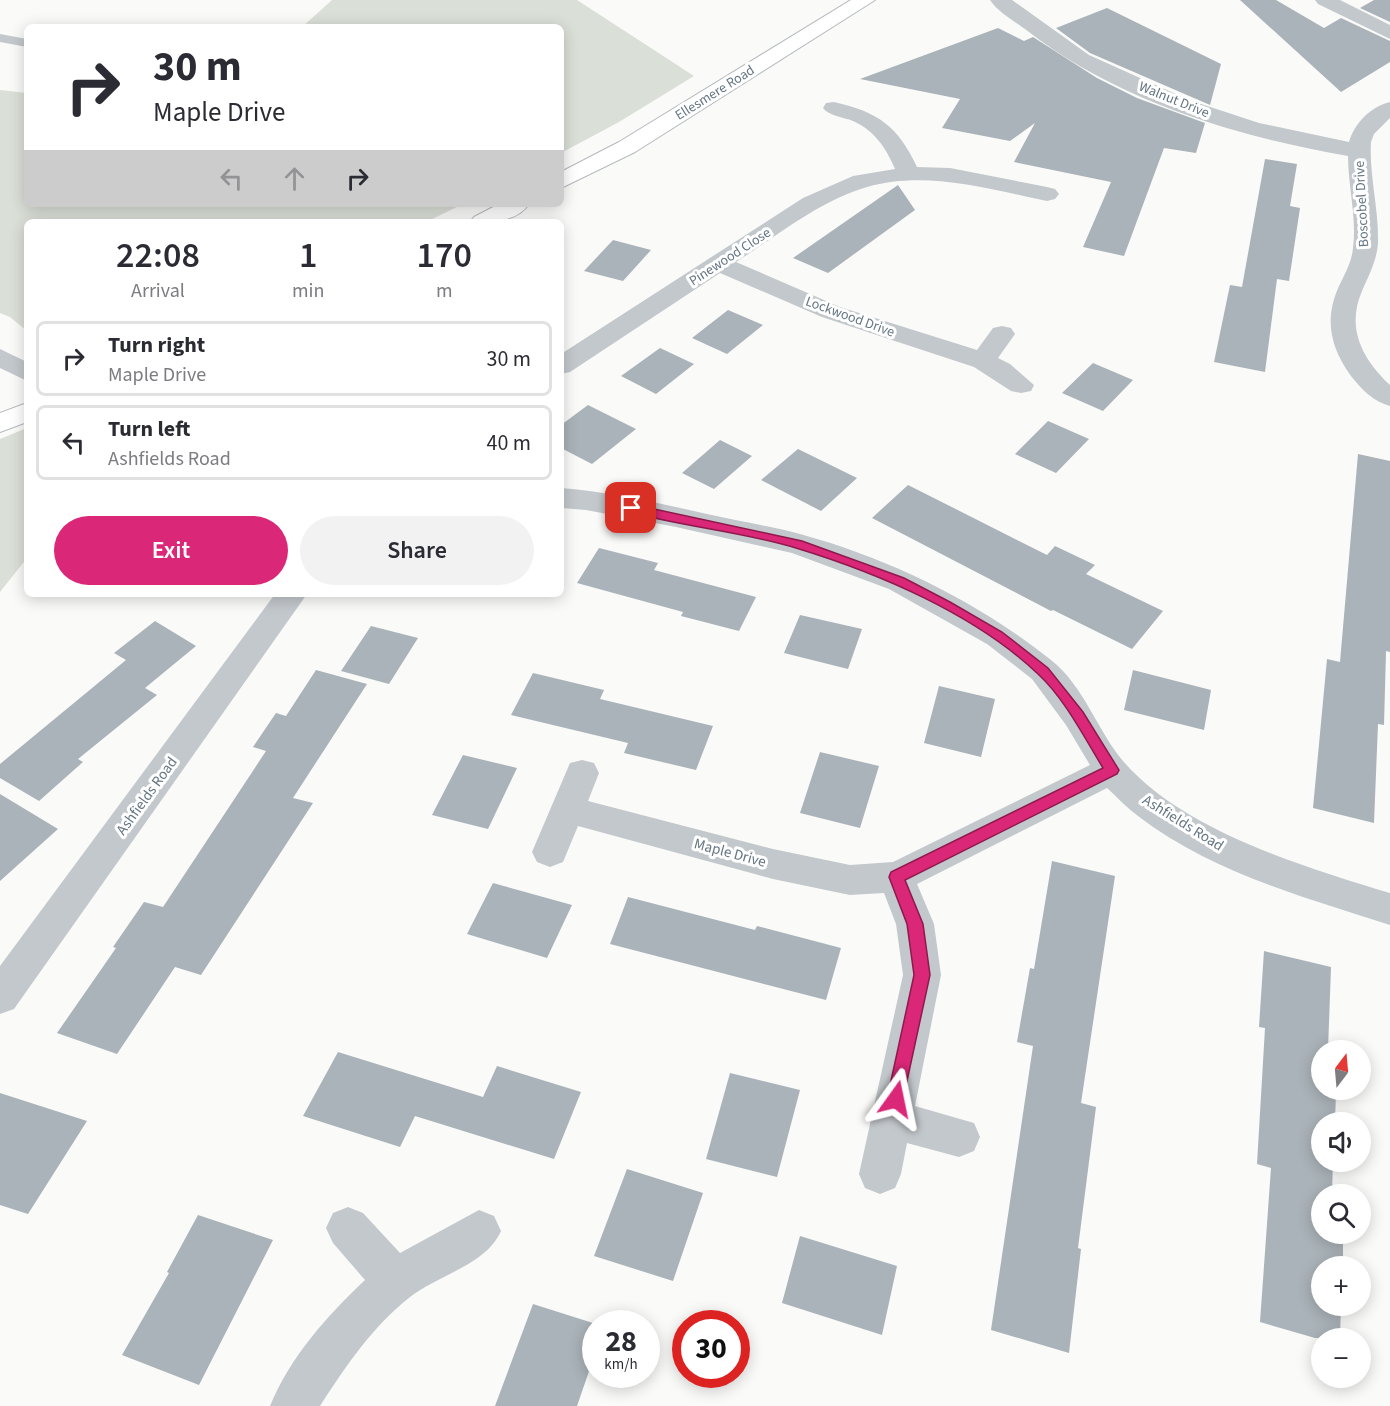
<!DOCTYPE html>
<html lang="en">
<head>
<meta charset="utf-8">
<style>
	body { margin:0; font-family:"Source Sans 3",sans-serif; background:#f2f2f3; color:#2b2b33; height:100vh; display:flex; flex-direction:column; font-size:22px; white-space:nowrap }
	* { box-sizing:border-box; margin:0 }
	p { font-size:20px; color:#7c7c81 }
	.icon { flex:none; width:33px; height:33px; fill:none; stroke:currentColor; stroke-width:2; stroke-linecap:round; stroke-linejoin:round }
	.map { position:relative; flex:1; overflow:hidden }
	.details { position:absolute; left:24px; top:219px; width:540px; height:378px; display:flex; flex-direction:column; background:#fff; border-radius:9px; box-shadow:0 3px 15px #0003 }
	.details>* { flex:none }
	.banner { position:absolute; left:24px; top:24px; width:540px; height:183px; border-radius:9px; box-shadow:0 3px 15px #0003; background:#fff; color:#2b2b33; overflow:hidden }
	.needle { width:39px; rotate:16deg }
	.buttons { position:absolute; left:1311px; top:1040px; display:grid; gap:12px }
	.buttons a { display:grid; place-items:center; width:60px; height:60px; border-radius:50%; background:#fff; box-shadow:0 3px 15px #0003; font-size:30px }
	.speed { position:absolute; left:582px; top:1310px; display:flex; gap:12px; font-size:30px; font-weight:700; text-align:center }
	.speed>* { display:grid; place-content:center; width:78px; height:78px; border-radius:50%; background:#fff; box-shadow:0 3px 15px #0003; line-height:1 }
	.speed small { font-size:15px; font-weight:400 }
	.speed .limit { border:9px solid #d22; background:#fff; color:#111 }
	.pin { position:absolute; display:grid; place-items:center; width:51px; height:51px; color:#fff; margin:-26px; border-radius:12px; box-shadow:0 3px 9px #0006 }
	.me { position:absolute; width:66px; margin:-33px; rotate:12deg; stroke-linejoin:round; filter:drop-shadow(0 0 4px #0008) }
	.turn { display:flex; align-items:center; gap:21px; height:126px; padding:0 30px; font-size:27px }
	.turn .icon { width:78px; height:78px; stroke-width:2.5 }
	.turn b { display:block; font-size:42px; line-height:51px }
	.lanes { display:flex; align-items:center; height:57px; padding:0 30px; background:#0003; justify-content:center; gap:30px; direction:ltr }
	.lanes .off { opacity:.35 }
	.eta { display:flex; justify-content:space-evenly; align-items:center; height:102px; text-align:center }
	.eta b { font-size:36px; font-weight:600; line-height:42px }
	.button { display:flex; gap:12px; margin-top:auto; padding:12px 30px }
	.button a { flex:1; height:69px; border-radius:36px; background:#db2777; color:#fff; font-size:24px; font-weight:600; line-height:69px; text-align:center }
	.button a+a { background:#f2f2f3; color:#2b2b33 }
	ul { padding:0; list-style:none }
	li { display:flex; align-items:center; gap:18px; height:75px; margin:0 12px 9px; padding:0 18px; border:3px solid #e1e1e2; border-radius:9px }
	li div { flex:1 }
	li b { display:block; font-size:22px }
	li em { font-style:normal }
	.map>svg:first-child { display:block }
	.green { fill:#dadfd7 }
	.building { fill:#aab3b9 }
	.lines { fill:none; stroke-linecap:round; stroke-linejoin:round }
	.primary-casing { stroke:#b5babe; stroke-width:2 }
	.lane { fill:#c3c8cc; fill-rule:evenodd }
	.street { fill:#c3c8cc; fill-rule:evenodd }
	.primary { fill:#fff; fill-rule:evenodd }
	.route { fill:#db2777; stroke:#8e194d; stroke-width:1.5 }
	.labels { text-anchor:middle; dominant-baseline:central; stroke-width:6; stroke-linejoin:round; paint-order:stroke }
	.far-street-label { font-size:14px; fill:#657683; stroke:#fff }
	.street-label { font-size:15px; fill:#657683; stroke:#fff }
</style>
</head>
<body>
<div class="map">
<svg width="1390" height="1406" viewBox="0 0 1390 1406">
	<rect width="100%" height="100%" fill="#fafaf8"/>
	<path class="green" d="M332,0h245l117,76 -75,46 -58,31v-126h-259z
		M0,90l27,3v111h436l-37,18h-399v109l-17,-14 -10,-4z
		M27,428v130l-27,34v-153z"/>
	<path class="building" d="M1240,0h36l48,28 17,-10 49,23v21l-49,30z
		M1374,0h16v22l-30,-14z
		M1107,8l114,56 -11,41 -120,-52 -34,-25z
		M998,28l26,13 9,-4 64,41 40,20 68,25 -9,30 -32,-5 -40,108 -41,-9 28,-65 -97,-20 21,-39 -25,18 -68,-13 18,-29 -100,-20z
		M1265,159l32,5 -7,42 10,2 -11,73 -12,-2 -12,93 -51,-10 16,-77 12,2z
		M898,185l17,25 -87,63 -35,-15z
		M613,240l38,10 -28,31 -39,-10z
		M728,310l35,15 -36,29 -35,-16z
		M660,348l34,16 -38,30 -35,-18z
		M1093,363l40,17 -30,31 -41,-18z
		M588,405l48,24 -44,35 -31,-16v-23z
		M1048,421l41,18 -33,34 -41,-19z
		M720,440l32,16 -38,33 -32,-16z
		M798,449l59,29 -36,33 -60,-31z
		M1358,454l32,7v191l-4,-1 -2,74 -6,-1 -4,99 -61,-15 14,-149 13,3z
		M908,485l139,70 8,-9 40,19 -9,9 77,37 -31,38 -79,-39 -2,1 -179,-93z
		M599,548l59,15 -4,7 102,27 -17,34 -58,-15 2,-4 -106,-29z
		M800,615l62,14 -14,40 -64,-16z
		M155,621l41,25 -51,42 12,7 -79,64 5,3 -44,39 -39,-23v-14l126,-104 -12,-7z
		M371,626l47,12 -29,46 -48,-13z
		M316,670l51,14 -74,114 20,5 -112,172 -26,-8 -58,87 -60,-21 59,-85 -3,-1 31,-45 19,5 103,-156 -13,-4 23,-34 10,3z
		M1133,670l78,20 -7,40 -80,-20z
		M533,673l71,17 -4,9 113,27 -17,44 -72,-17 4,-10 -117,-28z
		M939,686l56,13 -14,58 -57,-14z
		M820,752l59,14 -19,62 -60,-15z
		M463,755l54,13 -29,61 -56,-14z
		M0,794l58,35 -58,52z
		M1052,861l63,15 -34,227 15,4 -18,141 3,1 -12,104 -78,-23 42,-284 -16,-4 13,-74 4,1z
		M493,883l79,22 -25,53 -80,-24z
		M628,897l127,33 2,-4 84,22 -15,52 -216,-56z
		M1264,951l67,16 -3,83h-6v39l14,3 -1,30h-13v39h11l-1,33h-10v39h9v7l12,3v23h-21v39h19l-1,33h-25l-55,-16 11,-154 -14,-4 8,-136 -6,-1z
		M338,1052l145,45 14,-31 84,26 -27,67 -139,-43 -15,31 -97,-31z
		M730,1073l70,17 -23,87 -71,-18z
		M0,1093l87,28 -59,93 -28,-9z
		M627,1169l76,24 -30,88 -79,-25z
		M198,1215l75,25 -74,145 -77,-30 47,-82 -2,-1z
		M800,1236l97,30 -15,69 -100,-32z
		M533,1304l63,20v27l-19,55h-82z"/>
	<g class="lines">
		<defs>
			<path id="primary" d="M851,0h24l-240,152 -74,36v-16l58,-30z
				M499,204h30c-13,19 -39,18 -59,18l4,-5z
				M27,403v19l-27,10v-19z"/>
		</defs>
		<use href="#primary" class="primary-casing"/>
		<path class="lane" d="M0,34l27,5v8l-27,-5z"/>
		<path class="street" d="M990,0h22l77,55 100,45 70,23 90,19c5,-18 22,-36 41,-40v16l-16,16 -3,8c-2,34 8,67 7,101 -1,17 -9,32 -16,48 -16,37 0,68 28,94v21c-16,-4 -29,-17 -39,-30 -21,-29 -27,-57 -12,-90 6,-12 13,-25 14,-38 4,-30 -5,-62 -5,-92 -113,-20 -231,-55 -323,-127 -11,-8 -27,-17 -35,-29z
			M1315,0h25l50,25v14l-72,-35z
			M834,102c44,10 64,24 83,65l33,1 97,19 8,2 4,5 -4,5 -8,2c-58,-12 -121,-31 -180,-14 -48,14 -90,49 -131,75l104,45 137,43 16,-22 9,-2 9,2 4,6 -17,24 12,6 24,21 -3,6 -10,2 -10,-2 -37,-24 -152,-50 -102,-44 -150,99 -9,2v-20l242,-156 50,-22 42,-7c-9,-21 -20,-38 -42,-48 -10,-4 -24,-5 -30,-13l3,-5z
			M0,349l27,13v19l-27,-13z
			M561,488c49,4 98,15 146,26 31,7 63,12 93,20 91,25 178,68 251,126 33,26 46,70 72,101 60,70 182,106 267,132v32c-87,-28 -179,-53 -252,-109 -11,-8 -21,-19 -31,-28l-190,96 17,40 7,51 -26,131 59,17 6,14 -6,14 -15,6 -52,-14 -6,31 -6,14 -15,6 -15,-6 -6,-14 44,-199 -7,-51 -12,-31 -34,2 -77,-16 -195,-53 -15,36 -13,5 -13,-5 -5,-10 38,-89 12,-3 12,3 5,10 -11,28 185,48 77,16 43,-3 197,-97 -24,-40 -34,-46 -45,-35 -98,-55 -97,-36 -116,-26 -90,-17 -25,-2z
			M275,594h32l-293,415 -14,5v-48z
			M348,1207l15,6 37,40 79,-43 15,6 7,15c-15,34 -63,44 -91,66 -38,30 -64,69 -90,109h-50c20,-49 57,-90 95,-126l-32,-37 -7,-15 7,-15z"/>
		<use href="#primary" class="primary"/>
	</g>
	<path class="route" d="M631,504l171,37 102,37 46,24 52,30 46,36 35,44 36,58 -2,4 -212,106 18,44 7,51 -28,129 -6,3 -6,-3 -3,-5 27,-124 -7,-51 -18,-47 2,-5 212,-104c-19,-31 -38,-69 -65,-94 -63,-60 -160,-101 -242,-126 -55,-17 -114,-21 -170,-37v-6z"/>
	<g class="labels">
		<g class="far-street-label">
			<text transform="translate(715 93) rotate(-32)">Ellesmere Road</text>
			<text transform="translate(1174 100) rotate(22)">Walnut Drive</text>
			<text transform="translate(1362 204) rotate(-93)">Boscobel Drive</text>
			<text transform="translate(730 257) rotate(-33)">Pinewood Close</text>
			<text transform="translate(850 317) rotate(20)">Lockwood Drive</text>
		</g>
		<g class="street-label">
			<text transform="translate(147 796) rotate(-54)">Ashfields Road</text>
			<text transform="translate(1183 823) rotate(32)">Ashfields Road</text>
			<text transform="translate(730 853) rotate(15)">Maple Drive</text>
		</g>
	</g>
</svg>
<div class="buttons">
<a><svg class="needle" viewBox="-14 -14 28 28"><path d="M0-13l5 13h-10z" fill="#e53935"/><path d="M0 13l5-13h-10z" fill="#7c7c81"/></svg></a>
<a><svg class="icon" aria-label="sound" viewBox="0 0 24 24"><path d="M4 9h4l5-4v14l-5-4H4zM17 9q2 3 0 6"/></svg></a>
<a><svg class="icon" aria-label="search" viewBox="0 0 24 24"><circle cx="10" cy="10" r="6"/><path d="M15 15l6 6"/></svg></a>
<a>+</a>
<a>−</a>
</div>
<div class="speed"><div>28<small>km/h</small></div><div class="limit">30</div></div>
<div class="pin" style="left:631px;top:508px;background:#d93025"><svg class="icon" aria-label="arrive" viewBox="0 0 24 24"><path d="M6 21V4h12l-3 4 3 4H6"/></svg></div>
<svg class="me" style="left:896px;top:1099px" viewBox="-20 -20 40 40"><path d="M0-17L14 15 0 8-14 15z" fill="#db2777" stroke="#fff" stroke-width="4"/></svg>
<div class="banner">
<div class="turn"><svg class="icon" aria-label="right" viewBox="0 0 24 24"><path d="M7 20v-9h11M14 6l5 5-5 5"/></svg><div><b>30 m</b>Maple Drive</div></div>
<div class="lanes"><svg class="icon off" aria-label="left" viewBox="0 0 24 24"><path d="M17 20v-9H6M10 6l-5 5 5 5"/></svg><svg class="icon off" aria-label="ahead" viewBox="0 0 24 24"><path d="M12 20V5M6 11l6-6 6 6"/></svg><svg class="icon" aria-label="right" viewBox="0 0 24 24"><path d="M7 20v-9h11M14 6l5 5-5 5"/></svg></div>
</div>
<section class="details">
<div class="eta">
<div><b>22:08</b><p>Arrival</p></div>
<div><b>1</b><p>min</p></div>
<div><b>170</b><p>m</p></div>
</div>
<ul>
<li><svg class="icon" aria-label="right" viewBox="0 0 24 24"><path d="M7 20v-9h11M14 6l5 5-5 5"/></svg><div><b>Turn right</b><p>Maple Drive</p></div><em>30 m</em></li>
<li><svg class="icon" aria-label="left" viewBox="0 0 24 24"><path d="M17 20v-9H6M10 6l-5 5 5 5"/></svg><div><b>Turn left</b><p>Ashfields Road</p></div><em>40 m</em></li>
</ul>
<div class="button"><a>Exit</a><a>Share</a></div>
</section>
</div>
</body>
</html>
